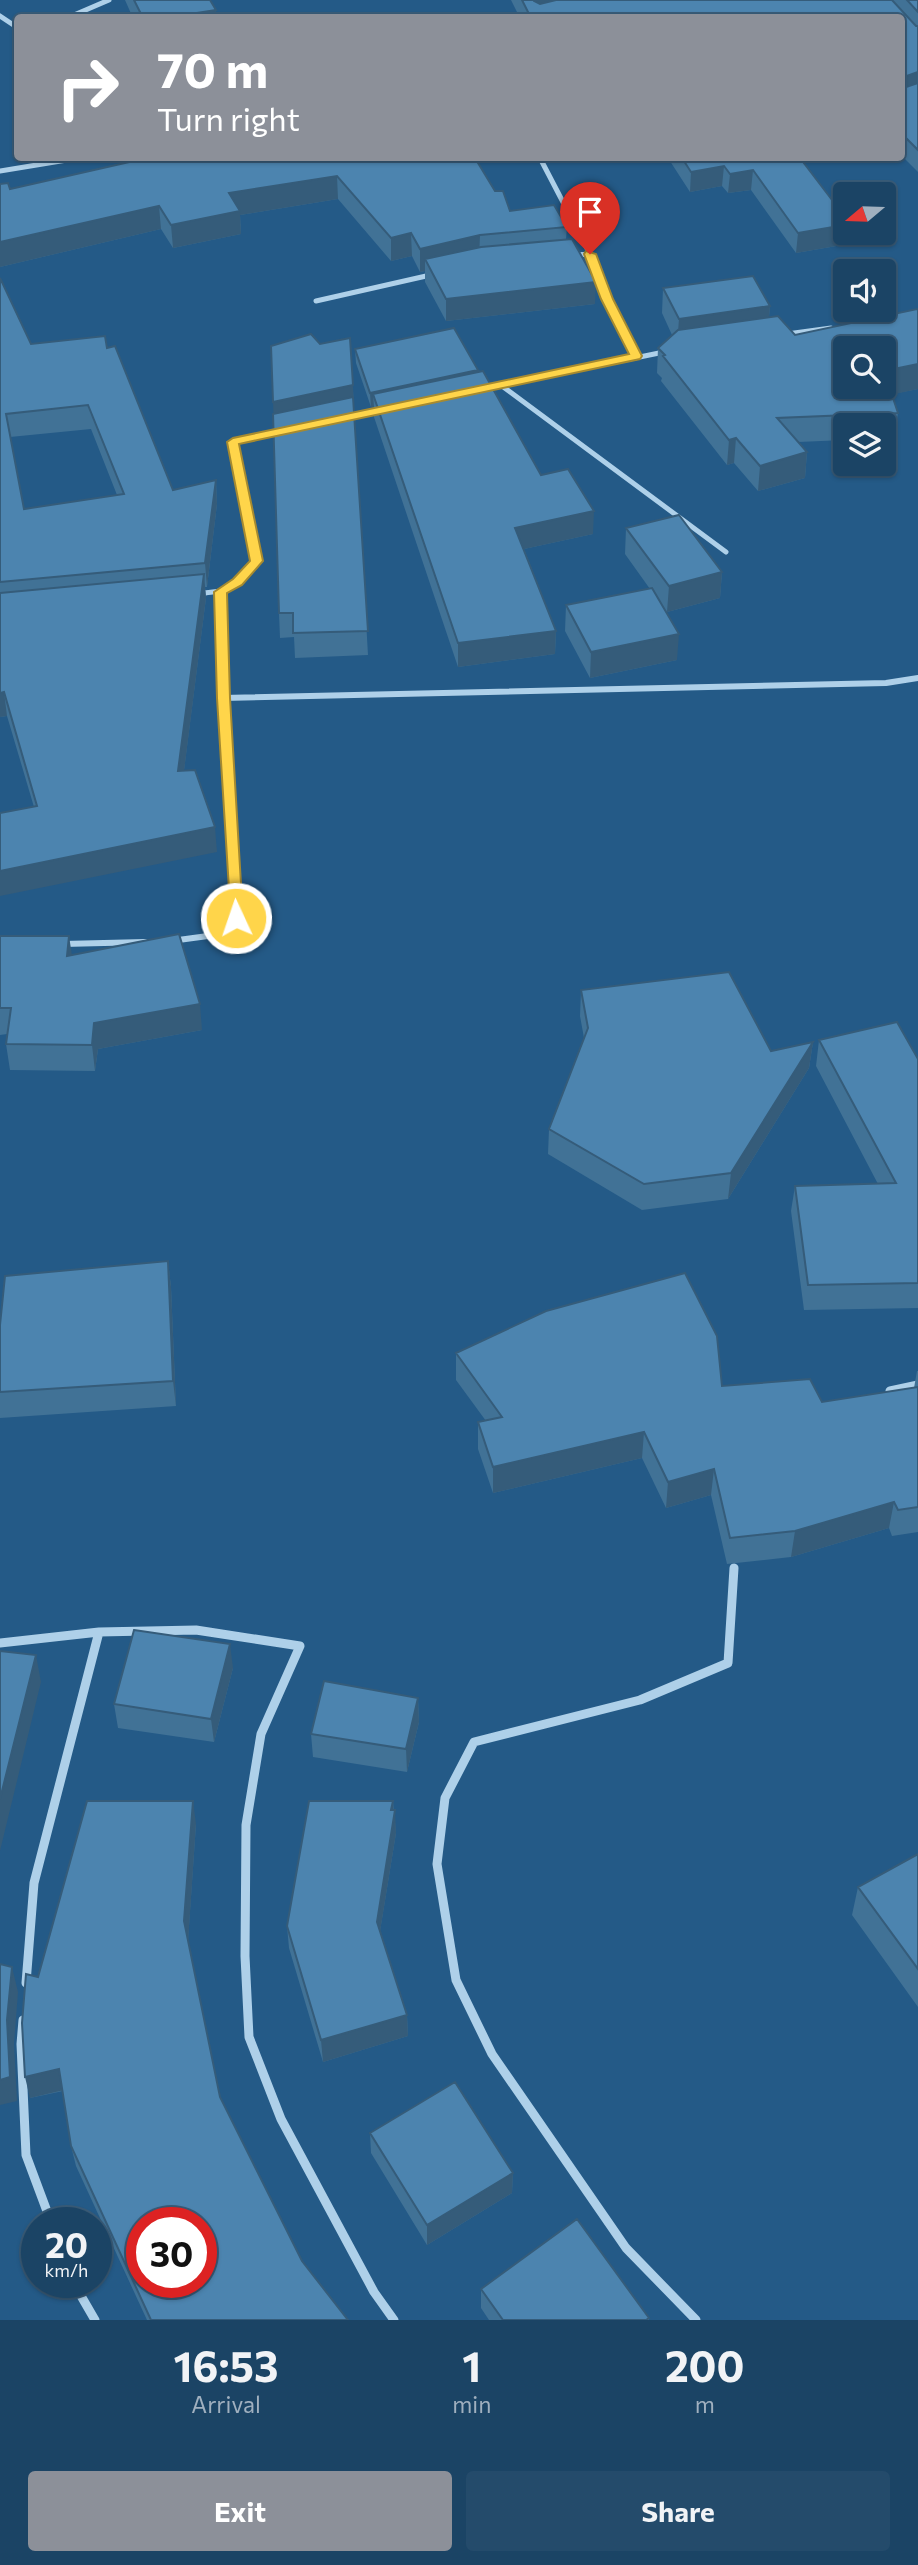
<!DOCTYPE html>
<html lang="en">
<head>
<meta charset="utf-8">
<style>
	body { margin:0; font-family:Commissioner,sans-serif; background:#244b6b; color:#f1f3f6; height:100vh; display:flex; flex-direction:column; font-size:26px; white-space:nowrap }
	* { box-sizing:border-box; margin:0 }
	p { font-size:23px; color:#a0b0bf }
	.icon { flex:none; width:38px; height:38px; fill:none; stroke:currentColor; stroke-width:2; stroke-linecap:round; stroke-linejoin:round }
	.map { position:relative; height:2320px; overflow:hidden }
	.side { display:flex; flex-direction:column; background:#1b4465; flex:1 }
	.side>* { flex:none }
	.hud { position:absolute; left:14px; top:14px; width:891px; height:147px; border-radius:7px; box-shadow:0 2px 5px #0004,0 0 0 2px #395c79; background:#8c9099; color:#fff; overflow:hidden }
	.needle { width:46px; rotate:251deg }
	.fabs { position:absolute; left:833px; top:182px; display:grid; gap:14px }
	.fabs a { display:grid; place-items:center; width:63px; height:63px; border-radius:7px; background:#1b4465; box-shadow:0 2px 5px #0004,0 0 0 2px #395c79; font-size:35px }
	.speed { position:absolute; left:21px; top:2207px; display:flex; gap:14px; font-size:35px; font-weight:700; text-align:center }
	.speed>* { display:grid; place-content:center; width:91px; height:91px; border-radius:50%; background:#1b4465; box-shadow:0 2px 5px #0004,0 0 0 2px #395c79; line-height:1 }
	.speed small { font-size:18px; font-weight:400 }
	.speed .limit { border:10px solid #d22; background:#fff; color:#111 }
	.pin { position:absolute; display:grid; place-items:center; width:60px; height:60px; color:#fff; margin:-72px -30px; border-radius:50% 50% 50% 0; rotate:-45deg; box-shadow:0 0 7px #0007 }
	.pin .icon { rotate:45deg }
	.me { position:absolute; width:77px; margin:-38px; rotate:357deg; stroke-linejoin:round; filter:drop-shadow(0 0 5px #0008) }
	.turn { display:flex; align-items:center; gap:24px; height:147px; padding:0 28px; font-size:32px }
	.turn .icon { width:91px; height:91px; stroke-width:2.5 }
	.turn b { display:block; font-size:49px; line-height:60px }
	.eta { display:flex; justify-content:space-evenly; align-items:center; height:119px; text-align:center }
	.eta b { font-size:42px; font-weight:700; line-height:49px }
	.cta { display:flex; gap:14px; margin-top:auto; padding:14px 28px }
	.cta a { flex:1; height:80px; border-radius:7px; background:#8c9099; color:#fff; font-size:28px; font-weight:700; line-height:80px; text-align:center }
	.cta a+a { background:#244b6b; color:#f1f3f6 }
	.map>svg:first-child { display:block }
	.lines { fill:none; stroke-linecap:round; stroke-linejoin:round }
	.street-far2 { stroke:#aed0e9; stroke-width:5 }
	.street-far1 { stroke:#aed0e9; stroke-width:6 }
	.street { stroke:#aed0e9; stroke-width:9 }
	.wall { fill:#417296; fill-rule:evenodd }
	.shaded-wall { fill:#355c7a }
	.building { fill:#4c84af; stroke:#355c7a; stroke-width:2; fill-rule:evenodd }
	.route { fill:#ffd54a; stroke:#a68a30; stroke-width:2 }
</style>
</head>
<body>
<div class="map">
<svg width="918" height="2320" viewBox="0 0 918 2320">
	<rect width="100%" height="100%" fill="#245a87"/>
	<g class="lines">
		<path class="street-far2" d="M0,16l18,12
			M67,18l42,-18
			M540,158l50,96 17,45 29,57
			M0,171l79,-13
			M575,255l15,-1
			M316,301l119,-27
			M787,334l44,-6
			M502,386l224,166
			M484,389l180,-37
			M347,418l33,-7
			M196,594l25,-3
			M221,595v-4l17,-9 19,-21 -24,-119 48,-10"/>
		<path class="street-far1" d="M196,594l8,-1
			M223,698l663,-15 32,-5
			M171,941l59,-8 6,-16 -13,-219 -2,-105
			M63,944l82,-2"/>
		<path class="street" d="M890,1391l28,-6
			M0,1643l99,-11 97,-2 104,16 -39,88 -15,91 -1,131 4,81 32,82 93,173 20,28
			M26,1983l8,-100 65,-251
			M23,2020l-2,24 5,111 25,67
			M73,2282l22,38
			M696,2320l-70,-72 -134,-194 -36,-74 -19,-116 8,-66 29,-56 166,-42 88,-37 6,-95"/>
	</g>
	<path class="wall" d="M125,0h85l6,18h-83z
		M511,0h407v172l-17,-17v-137h-381z
		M144,158h331l20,33 15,20 57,16 -1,12 29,65 -149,17 -21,-39v-11l-5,1 -8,-16 -21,5 -53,-62 -98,16 1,19 -68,14 -12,-19 -161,38v-83l10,5z
		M668,158h132l48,86 -52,9 -45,-63 -23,3 -6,-7 -32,6z
		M0,278l31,66 76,4 66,142 43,-10 1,24 -10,83h-2l1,11 -22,172 33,82 -183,-45 -27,-91 -7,1zM91,429l26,66 -93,14 -14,-72z
		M663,288l107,18 -1,11 26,18 123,-25v79l-26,5 6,19 -4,25 -10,1v-14h-39v15l-47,2 9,10 -2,26 -47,13 -24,-28 -7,2 -66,-84 1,-3 -5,-5 1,-25 14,-13 -10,-22z
		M350,338l18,317 -73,3 -1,-21 -14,1 -1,-25z
		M355,349l123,23 63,103 52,59 -69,15 32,82 -1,23 -97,13 -84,-250v-10h-3l-15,-44z
		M626,528l96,44 -2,26 -53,14 10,48 -87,18 -25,-47 1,-26 84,-16 -25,-35z
		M0,936l202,94 -104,19 -3,22 -85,-1 -4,-26 1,-10 -7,1z
		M581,990l190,61 42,-9 -4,26 -81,131 -86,11 -94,-56 1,-25 35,-91 -4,-22z
		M819,1040l99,19v249l-114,2 -13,-99 4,-25 83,-2 -62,-118z
		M168,1261l3,26 5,119 -176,12v-93z
		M456,1353l266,33 100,16 92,-14 3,-17h1v161l-26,4 -3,-8 -98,29 -64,7 -16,-69 -45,13 -24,-50 -149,35 -15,-44v-27l8,-1 -30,-41z
		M233,1668l-19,74 -96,-14 -4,-24z
		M418,1698l1,24 -12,50 -94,-15 -2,-23z
		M393,1801l3,32 -16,98 27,84 1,21 -85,26 -34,-114 -2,-22z
		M196,1824l-8,116 32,157 82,164 46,59h-201l-71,-154 -5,-20 -8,-55 -33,7 8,-121z
		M918,1854v153l-66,-92 6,-28z
		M370,2133l143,40 -1,20 -85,52 -56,-92z
		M481,2289l168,29v2h-160l-8,-12z"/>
	<path class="shaded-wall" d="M534,0h54l-54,18z
		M216,10v8h-26v-4z
		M918,72v19l-17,5v-18z
		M724,166l-2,20 -32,6 1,-20z
		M753,170l-2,20 -23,3 2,-19z
		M337,176l1,23 -98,16 1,19 -68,14 -2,-23 58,-32z
		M159,206l2,23 -161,38v-25z
		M845,225v8h5l-2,11 -52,9 2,-20z
		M411,233l1,23 -21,5v-23z
		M480,235l-1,24h-54v12l-5,1v-23z
		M596,282l-1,22 -149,17v-22z
		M770,306l-2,26 -91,13 2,-26z
		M918,364v25l-37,8 3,-26z
		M478,370v14l-105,10 1,13h-3l-1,-14z
		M353,385l1,26 -80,17 -1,-26z
		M736,438l-2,25 -7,2 2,-25z
		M807,452l-2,26 -47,13 2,-25z
		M216,480l1,24 -10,83 -2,-24z
		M594,511l-1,23 -78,17v-23z
		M722,572l-2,26 -53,14 2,-26z
		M204,574l2,24 -25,197 -3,-24z
		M556,631l-1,23 -97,13v-24z
		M679,634l-2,26 -87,18 1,-26z
		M4,692l3,24 -7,1v-24z
		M215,827l2,25 -217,44v-25z
		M69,936l4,26 -6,-6z
		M200,1004l2,26 -104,19 -3,22 -3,-26 2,-22z
		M813,1042l-4,26 -81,131 3,-26z
		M168,1261l3,26 5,119 -3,-25z
		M644,1432l-2,26 -149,35v-26z
		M714,1469l-3,26 -45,13 2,-26z
		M894,1502l-5,26 -98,29 4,-26z
		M230,1644l3,24 -19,74 -3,-23z
		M36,1655l5,27 -41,169v-52z
		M418,1698l1,24 -12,50 -1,-23z
		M193,1801l3,23 -8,119 -4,-22z
		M393,1801l1,17 1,-8 1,23 -18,111 -1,-22 14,-112z
		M12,1967l6,25 -4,52 3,57 -17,4v-25l7,-60z
		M407,2015l1,21 -85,26 -2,-22z
		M59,2069l5,21 -34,8 -5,-21z
		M513,2173l-1,20 -85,52v-20z"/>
	<path class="building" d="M134,0h76l6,10 -26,4 2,4h-49z
		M522,0h12v1l6,3 16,-4h336l24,26h2v46l-17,6v-60h-370z
		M907,0h11v12z
		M918,83v67l-17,-17v-47l2,2z
		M147,158h328l20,33h8l7,20 44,-6 13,22 -87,8 -60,14 -9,-16 -20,5 -54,-62 -108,17 11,18 -69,14 -12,-19 -159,36v-58l8,-1 2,6z
		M682,158h118l45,59v8l-47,8 -45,-63 -23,4 -6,-8 -33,6z
		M572,239l24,43 -150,17 -21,-40 56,-12z
		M753,276l17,30 -91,13 -16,-31z
		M0,278l31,66 74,-8 2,12 8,-2 58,144 43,-10 -11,83 -205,19zM88,405l36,89 -100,15 -18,-95z
		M917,309l1,1v54l-34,7 14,42 -121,5 30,34 -47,14 -24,-28 -7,2 -66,-84 2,-1 -7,-7 20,-18 100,-14 17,19zM845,348h39v39h-39z
		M454,328l24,42 -108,23 -15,-44z
		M311,334l9,10 30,-6 3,47 -80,17 -2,-56z
		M483,371l58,104 27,-6 26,42 -79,17 41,103 -98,12 -85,-249z
		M353,397l15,234 -75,2v-20h-14l-6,-199z
		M679,515l43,57 -53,14 -43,-58z
		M204,574l-26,197 17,-1 20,57 -215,44v-58l37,-7 -33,-114 -4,1v-100z
		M652,588l27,46 -88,18 -25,-47z
		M179,934l21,70 -106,19 -2,22 -86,-1 5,-36h-11v-72h69l-2,20z
		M729,972l42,79 42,-9 -82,131 -87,11 -95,-55 39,-101 -7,-38z
		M897,1022l21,37v224l-110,2 -13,-99 101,-3 -77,-143z
		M168,1261l5,120 -173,11v-67l5,-49z
		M685,1273l32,63 5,50 88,-7 12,23 96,-15v120l-20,3 -4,-8 -99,29 -65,7 -16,-69 -46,13 -24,-50 -151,35 -15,-45 24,-5 -46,-64 90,-42z
		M134,1630l96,14 -19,75 -97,-15z
		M0,1651l36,4 -36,144z
		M324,1681l94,17 -12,51 -95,-15z
		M87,1801h106l-9,120 36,176 82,164 46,59h-197l-80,-174 -12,-77 -34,8 -3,-54 4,-49 12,3zM142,2222h59v60h-59z
		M309,1801h84l-2,9h4l-18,112 30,93 -86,25 -34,-114z
		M918,1854v115l-60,-82z
		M0,1964l12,3 -5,53 3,57 -10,3z
		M455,2082l58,91 -86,52 -57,-92z
		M577,2219l72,99 -3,2h-143l-22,-31z"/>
	<path class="route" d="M586,251l10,3 17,45 29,57 -2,3 -401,85 24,117 -21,24 -15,8 3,105 13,220 -7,5 -5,-2 -14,-223 -3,-106 19,-13 17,-18 -23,-119 6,-4 396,-84 -28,-55 -17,-45z"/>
</svg>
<div class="fabs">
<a><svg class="needle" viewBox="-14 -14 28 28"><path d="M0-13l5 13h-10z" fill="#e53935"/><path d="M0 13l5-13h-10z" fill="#a0b0bf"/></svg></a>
<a><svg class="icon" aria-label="sound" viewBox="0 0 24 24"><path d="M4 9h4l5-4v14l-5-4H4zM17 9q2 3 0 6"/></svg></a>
<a><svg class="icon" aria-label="search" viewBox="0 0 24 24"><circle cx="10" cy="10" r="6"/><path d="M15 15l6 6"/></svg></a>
<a><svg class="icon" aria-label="layers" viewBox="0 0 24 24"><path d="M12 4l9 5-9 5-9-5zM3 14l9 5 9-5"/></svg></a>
</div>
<div class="speed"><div>20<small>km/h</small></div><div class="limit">30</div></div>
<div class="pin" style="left:590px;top:254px;background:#d93025"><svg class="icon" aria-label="arrive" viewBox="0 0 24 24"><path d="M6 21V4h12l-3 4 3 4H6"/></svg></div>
<svg class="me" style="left:236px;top:918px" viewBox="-20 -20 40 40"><circle r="17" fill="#ffd54a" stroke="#fff" stroke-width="3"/><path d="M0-11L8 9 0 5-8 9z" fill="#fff"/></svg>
<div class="hud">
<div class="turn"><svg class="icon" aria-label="right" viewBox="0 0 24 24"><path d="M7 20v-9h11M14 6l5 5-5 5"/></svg><div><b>70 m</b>Turn right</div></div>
</div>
</div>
<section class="side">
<div class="eta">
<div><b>16:53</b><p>Arrival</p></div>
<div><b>1</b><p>min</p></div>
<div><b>200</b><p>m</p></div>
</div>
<div class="cta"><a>Exit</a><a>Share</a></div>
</section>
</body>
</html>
